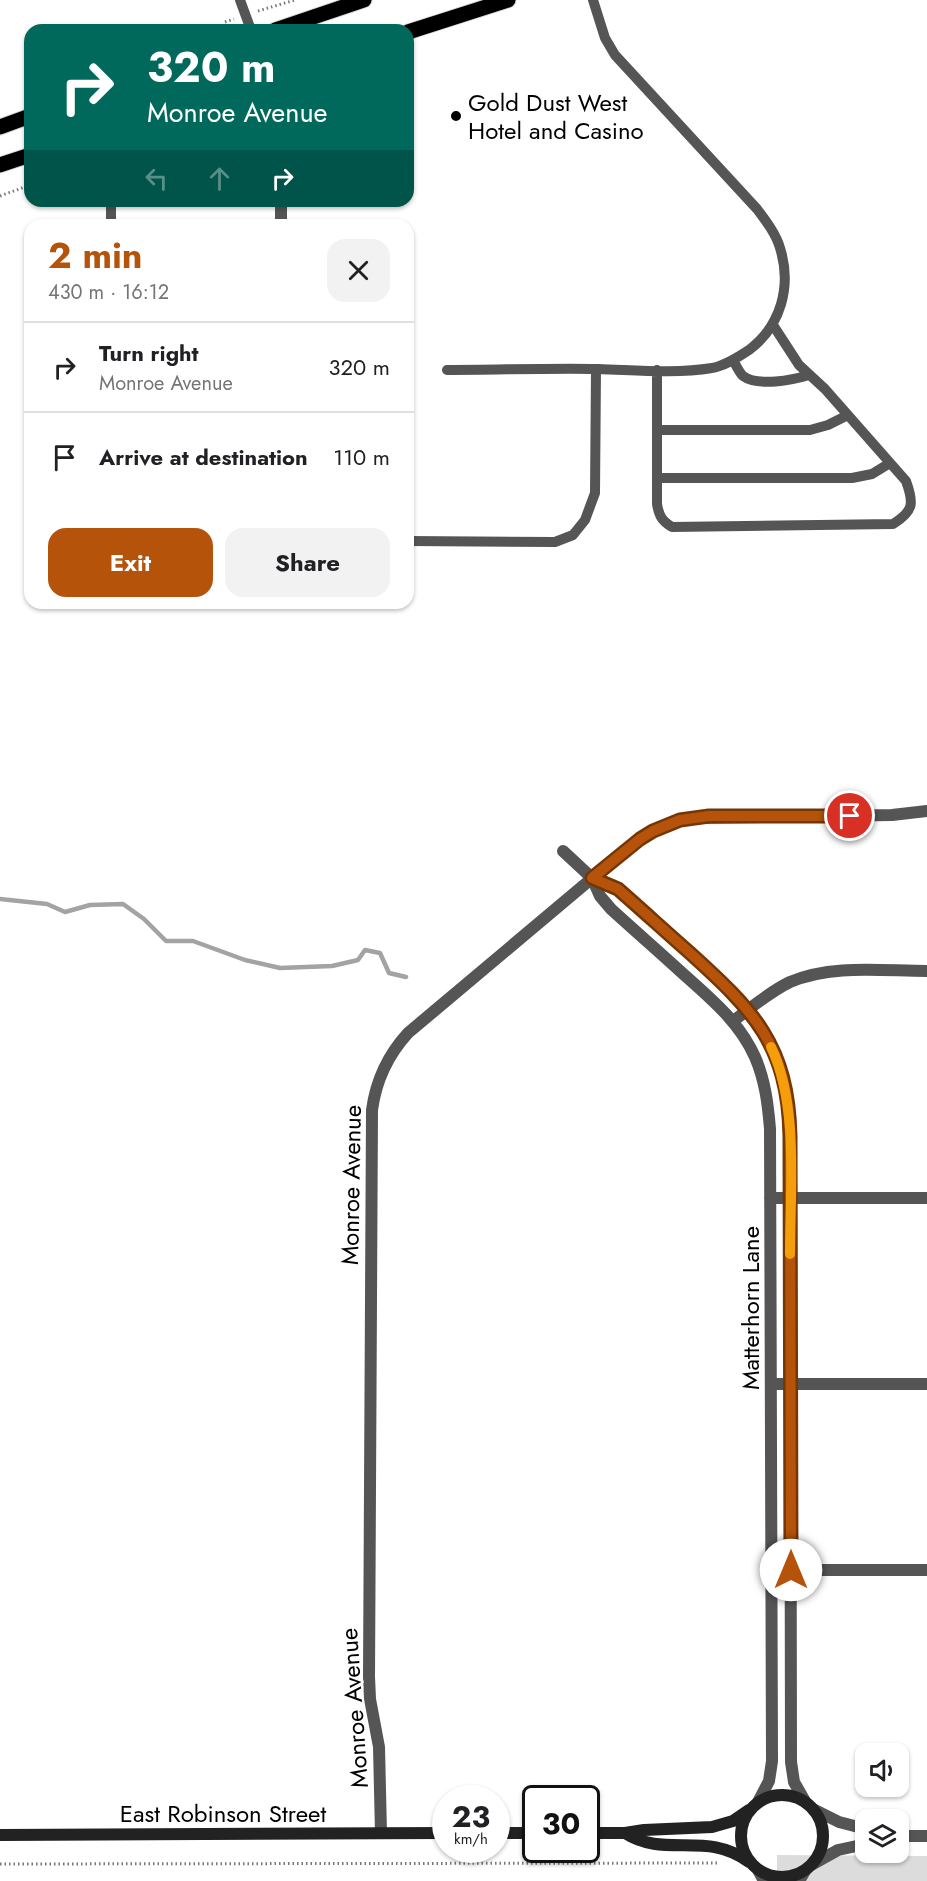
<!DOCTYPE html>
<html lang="en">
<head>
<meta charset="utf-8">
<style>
	body { margin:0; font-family:Jost,sans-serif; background:#f2f2f2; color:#202124; height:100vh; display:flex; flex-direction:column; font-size:22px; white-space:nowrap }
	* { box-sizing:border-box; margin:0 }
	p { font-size:20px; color:#757577 }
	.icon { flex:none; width:33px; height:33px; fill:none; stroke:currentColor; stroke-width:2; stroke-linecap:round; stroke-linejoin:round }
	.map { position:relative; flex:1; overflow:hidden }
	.side { position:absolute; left:24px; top:219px; width:390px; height:390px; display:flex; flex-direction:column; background:#fff; border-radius:18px; box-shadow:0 2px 4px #0004 }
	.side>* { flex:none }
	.banner { position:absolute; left:24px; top:24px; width:390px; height:183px; border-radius:18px; box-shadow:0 2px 4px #0004; background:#00695c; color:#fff; overflow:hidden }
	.fabs { position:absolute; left:855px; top:1743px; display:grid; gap:12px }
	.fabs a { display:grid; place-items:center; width:54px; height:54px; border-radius:12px; background:#fff; box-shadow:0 2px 4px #0004; font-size:30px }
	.speed { position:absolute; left:432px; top:1785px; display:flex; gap:12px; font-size:30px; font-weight:700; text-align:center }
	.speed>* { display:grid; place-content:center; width:78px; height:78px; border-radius:50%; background:#fff; box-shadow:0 2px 4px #0004; line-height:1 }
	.speed small { font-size:15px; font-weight:400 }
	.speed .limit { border:3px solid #111; border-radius:9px; background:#fff; color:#111 }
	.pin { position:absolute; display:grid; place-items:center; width:51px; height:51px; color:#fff; margin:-26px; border:3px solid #fff; border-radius:50%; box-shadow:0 2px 6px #0007 }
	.me { position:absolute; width:66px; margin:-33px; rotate:0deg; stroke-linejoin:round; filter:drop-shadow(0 0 4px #0008) }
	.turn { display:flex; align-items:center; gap:21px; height:126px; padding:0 24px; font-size:27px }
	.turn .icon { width:78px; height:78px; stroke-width:2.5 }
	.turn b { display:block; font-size:42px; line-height:51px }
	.lanes { display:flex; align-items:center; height:57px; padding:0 24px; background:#0003; justify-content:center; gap:30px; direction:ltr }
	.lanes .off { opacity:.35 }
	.round { display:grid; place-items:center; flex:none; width:63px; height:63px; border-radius:18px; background:#f2f2f2 }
	.overview { display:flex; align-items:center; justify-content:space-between; height:102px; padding:0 24px }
	h1 { font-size:36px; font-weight:700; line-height:45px; color:#b45309 }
	.action { display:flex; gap:12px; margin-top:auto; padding:12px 24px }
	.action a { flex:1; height:69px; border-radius:18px; background:#b45309; color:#fff; font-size:24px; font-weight:700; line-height:69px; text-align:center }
	.action a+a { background:#f2f2f2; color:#202124 }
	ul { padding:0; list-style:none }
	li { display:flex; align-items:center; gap:18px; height:90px; padding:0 24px; border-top:2px solid #e0e0e0 }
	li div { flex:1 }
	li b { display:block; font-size:22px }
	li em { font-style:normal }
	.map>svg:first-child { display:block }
	.green { fill:#dcdcdc }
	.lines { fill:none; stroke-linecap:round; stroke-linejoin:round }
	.stream { stroke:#a3a3a3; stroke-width:4.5 }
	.primary-casing { stroke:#dbdbdb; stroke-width:17 }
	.path { stroke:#777; stroke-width:3; stroke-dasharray:1.5 3; stroke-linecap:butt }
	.lane { stroke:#555; stroke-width:10 }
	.street { stroke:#555; stroke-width:12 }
	.secondary { stroke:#222; stroke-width:12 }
	.primary { stroke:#000; stroke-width:15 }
	.route-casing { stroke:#753606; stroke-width:15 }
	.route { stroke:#b45309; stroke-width:10 }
	.slow { stroke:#f59e0b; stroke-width:10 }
	.poi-dot { fill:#000; stroke:#fff; stroke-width:2 }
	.labels { text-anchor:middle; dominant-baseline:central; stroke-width:4.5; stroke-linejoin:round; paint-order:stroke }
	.poi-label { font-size:24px; fill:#000; stroke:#fff; text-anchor:start }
	.street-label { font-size:24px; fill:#000; stroke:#fff }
</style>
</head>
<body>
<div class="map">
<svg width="927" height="1881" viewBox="0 0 927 1881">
	<rect width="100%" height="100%" fill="#fff"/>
	<path class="green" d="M777,1855l150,1v25h-150z"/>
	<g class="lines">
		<path class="stream" d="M0,899l47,5 18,8 25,-7 33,-1 21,15 22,22h27l52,19 35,8 52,-2 26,-6 7,-10 15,3 9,20 17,4"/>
		<defs>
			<path id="primary" d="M275,30l89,-30
				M408,32l100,-32
				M0,127l30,-11
				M0,165l30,-10"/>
		</defs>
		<use href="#primary" class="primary-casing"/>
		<path class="path" d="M258,11l37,-11
			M225,22l9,-3
			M0,196l30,-11
			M0,1864l718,-1"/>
		<path class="lane" d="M240,0l11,30
			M111,201v24
			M733,360c3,5 6,12 10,16 15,11 50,4 66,-1
			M447,370c50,0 101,-2 151,-1 37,1 77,5 114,-1 13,-2 26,-11 37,-18 32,-24 43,-64 31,-102 -4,-14 -14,-27 -23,-39l-142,-154 -10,-17 -12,-38
			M657,370v134c2,12 5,17 15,23l221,-3c21,-13 21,-21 13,-43l-81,-92 -26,-24 -26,-40
			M657,430h153l18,-5 20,-10
			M657,478h195l20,-4 18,-11
			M408,541l147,1 18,-7 12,-15 10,-27 1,-124"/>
		<path class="street" d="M281,225v-24
			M563,851l29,27 26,11c24,21 48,43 72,64 64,58 97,92 100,183l1,626 3,20 12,21
			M592,878l8,18 11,13c23,21 46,41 69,62 29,26 59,50 75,86 10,23 13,47 15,72l2,632 -3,20 -11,21
			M733,1021c18,-13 36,-29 57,-39 42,-18 92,-11 137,-11
			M770,1198h157
			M771,1384h156
			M772,1570h155
			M813,1809l26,13 27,7
			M381,1833l-2,-86 -9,-48 -1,-22 3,-567c4,-30 15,-54 36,-77l220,-185 25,-17 27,-11 14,-2 198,-3 35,-4
			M898,1836h29
			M813,1864l25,-14 28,-6
			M758,1870l6,11
			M799,1881l6,-10"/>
		<path class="secondary" d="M741 1836a41 41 0 1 1 82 0a41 41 0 1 1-82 0Z
			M496,1833h40
			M586,1833h39l19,-3 68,-3 21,-6 16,-11
			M625,1833c40,26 82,-3 124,29
			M0,1835l446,-2"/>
		<use href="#primary" class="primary"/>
	</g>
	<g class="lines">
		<defs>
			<path id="route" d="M791,1570l-1,-434c-2,-91 -36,-125 -100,-183 -24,-21 -48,-43 -72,-64l-26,-11 48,-39 13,-8 27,-11 29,-4h141"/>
		</defs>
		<use href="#route" class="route-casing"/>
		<use href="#route" class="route"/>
		<path class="slow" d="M771,1047c28,58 19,143 19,207"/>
	</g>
	<circle class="poi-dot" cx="456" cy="116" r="6"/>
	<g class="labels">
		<g class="poi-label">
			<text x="468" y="102">Gold Dust West<tspan x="468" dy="28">Hotel and Casino</tspan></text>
		</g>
		<g class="street-label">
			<text transform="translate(351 1185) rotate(-89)">Monroe Avenue</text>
			<text transform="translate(750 1308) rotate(-90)">Matterhorn Lane</text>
			<text transform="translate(354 1708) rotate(-94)">Monroe Avenue</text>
			<text x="223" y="1813">East Robinson Street</text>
		</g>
	</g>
</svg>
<div class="fabs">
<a><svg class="icon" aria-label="sound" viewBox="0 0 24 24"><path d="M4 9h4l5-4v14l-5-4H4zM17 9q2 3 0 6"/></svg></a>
<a><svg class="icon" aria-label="layers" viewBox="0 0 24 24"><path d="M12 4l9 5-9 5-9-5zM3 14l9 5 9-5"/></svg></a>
</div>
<div class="speed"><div>23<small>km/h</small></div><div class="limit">30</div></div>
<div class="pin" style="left:850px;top:816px;background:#d93025"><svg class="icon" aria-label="arrive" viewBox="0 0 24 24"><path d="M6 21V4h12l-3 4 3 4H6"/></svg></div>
<svg class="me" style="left:791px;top:1570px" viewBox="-20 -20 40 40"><circle r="19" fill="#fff"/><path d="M0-13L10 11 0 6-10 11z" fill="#b45309"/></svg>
<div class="banner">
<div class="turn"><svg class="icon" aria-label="right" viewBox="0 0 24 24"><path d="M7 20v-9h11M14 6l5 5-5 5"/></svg><div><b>320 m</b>Monroe Avenue</div></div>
<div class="lanes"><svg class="icon off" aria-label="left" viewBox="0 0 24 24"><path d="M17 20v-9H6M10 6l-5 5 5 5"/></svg><svg class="icon off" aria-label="ahead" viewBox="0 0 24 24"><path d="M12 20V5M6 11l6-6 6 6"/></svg><svg class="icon" aria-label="right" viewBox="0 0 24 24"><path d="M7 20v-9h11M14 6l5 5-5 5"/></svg></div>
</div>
<section class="side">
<div class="overview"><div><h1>2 min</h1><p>430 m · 16:12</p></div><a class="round"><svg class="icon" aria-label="close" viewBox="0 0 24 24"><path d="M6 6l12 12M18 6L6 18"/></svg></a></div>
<ul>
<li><svg class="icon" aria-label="right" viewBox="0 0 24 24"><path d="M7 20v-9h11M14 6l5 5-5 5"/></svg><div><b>Turn right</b><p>Monroe Avenue</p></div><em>320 m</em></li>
<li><svg class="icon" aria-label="arrive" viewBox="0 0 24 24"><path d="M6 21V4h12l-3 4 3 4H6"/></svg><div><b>Arrive at destination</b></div><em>110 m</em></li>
</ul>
<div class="action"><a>Exit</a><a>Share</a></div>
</section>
</div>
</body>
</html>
